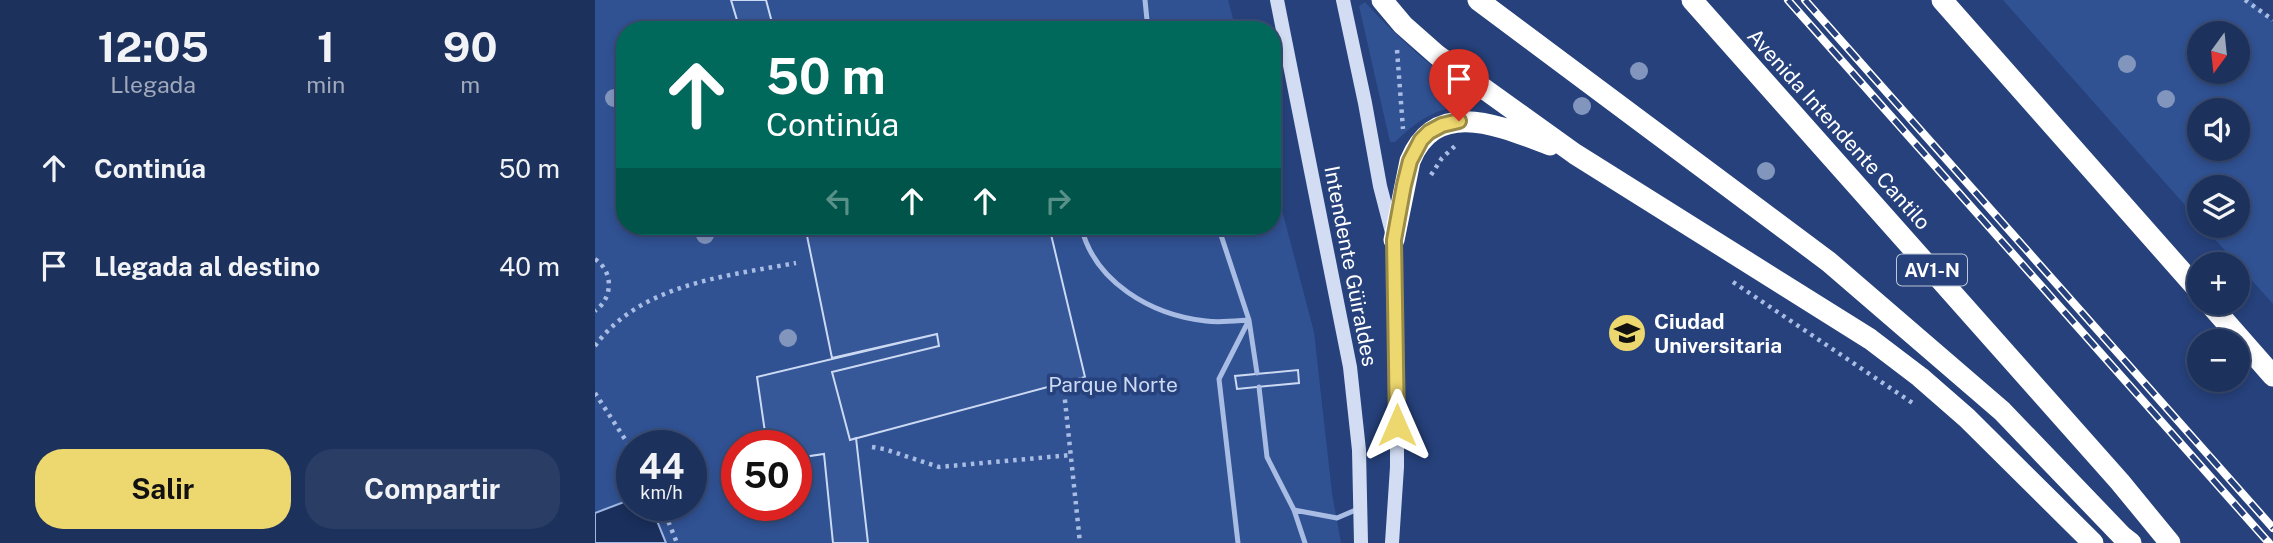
<!DOCTYPE html>
<html lang="es">
<head>
<meta charset="utf-8">
<style>
	body { margin:0; font-family:"Public Sans",sans-serif; background:#293d65; color:#f1f3f6; height:100vh; display:flex; flex-direction:column; font-size:26px; white-space:nowrap }
	* { box-sizing:border-box; margin:0 }
	p { font-size:23px; color:#a0a9bb }
	.icon { flex:none; width:38px; height:38px; fill:none; stroke:currentColor; stroke-width:2; stroke-linecap:round; stroke-linejoin:round }
	.map { position:relative; flex:1; overflow:hidden }
	.drawer { display:flex; flex-direction:column; background:#1c315c; width:595px }
	.drawer>* { flex:none }
	.hud { position:absolute; left:21px; top:21px; width:665px; height:214px; border-radius:28px; box-shadow:0 4px 10px #0003,0 0 0 2px #3a4c72; background:#00695c; color:#fff; overflow:hidden }
	.needle { width:46px; rotate:195deg }
	.controls { position:absolute; left:1592px; top:21px; display:grid; gap:14px }
	.controls a { display:grid; place-items:center; width:63px; height:63px; border-radius:50%; background:#1c315c; box-shadow:0 4px 10px #0003,0 0 0 2px #3a4c72; font-size:35px }
	.speed { position:absolute; left:21px; top:430px; display:flex; gap:14px; font-size:35px; font-weight:700; text-align:center }
	.speed>* { display:grid; place-content:center; width:91px; height:91px; border-radius:50%; background:#1c315c; box-shadow:0 4px 10px #0003,0 0 0 2px #3a4c72; line-height:1 }
	.speed small { font-size:18px; font-weight:400 }
	.speed .limit { border:10px solid #d22; background:#fff; color:#111 }
	.pin { position:absolute; display:grid; place-items:center; width:60px; height:60px; color:#fff; margin:-72px -30px; border-radius:50% 50% 50% 0; rotate:-45deg; box-shadow:0 0 7px #0007 }
	.pin .icon { rotate:45deg }
	.me { position:absolute; width:77px; margin:-38px; rotate:0deg; stroke-linejoin:round; filter:drop-shadow(0 0 5px #0008) }
	.turn { display:flex; align-items:center; gap:24px; height:147px; padding:0 35px; font-size:32px }
	.turn .icon { width:91px; height:91px; stroke-width:2.5 }
	.turn b { display:block; font-size:49px; line-height:60px }
	.lanes { display:flex; align-items:center; height:66px; padding:0 35px; background:#0003; justify-content:center; gap:35px; direction:ltr }
	.lanes .off { opacity:.35 }
	.eta { display:flex; justify-content:space-evenly; align-items:center; height:119px; text-align:center }
	.eta b { font-size:42px; font-weight:700; line-height:49px }
	.cta { display:flex; gap:14px; margin-top:auto; padding:14px 35px }
	.cta a { flex:1; height:80px; border-radius:28px; background:#edd76f; color:#111; font-size:28px; font-weight:700; line-height:80px; text-align:center }
	.cta a+a { background:#293d65; color:#f1f3f6 }
	ul { padding:0; list-style:none }
	li { display:flex; align-items:center; gap:21px; height:98px; padding:0 35px }
	li div { flex:1 }
	li b { display:block; font-size:26px }
	li em { font-style:normal }
	main { display:flex; flex:1; min-height:0 }
	.map>svg:first-child { display:block }
	.green { fill:#305192; fill-rule:evenodd }
	.water { fill:#1a2f5c; stroke:#9eb7e5; stroke-width:2 }
	.building { fill:#365798; stroke:#ccd9f3; stroke-width:2 }
	.lines { fill:none; stroke-linecap:round; stroke-linejoin:round }
	.path { stroke:#a9bde4; stroke-width:4.5; stroke-dasharray:3.5 5; stroke-linecap:butt }
	.service { stroke:#a9bde4; stroke-width:5 }
	.secondary { stroke:#d2ddf4; stroke-width:14 }
	.motorway { stroke:#fff; stroke-width:21 }
	.rail-casing { stroke:#fff; stroke-width:8 }
	.rail { stroke:#26417b; stroke-width:5; stroke-dasharray:16; stroke-linecap:butt }
	.tree { fill:#8195bd }
	.route-casing { stroke:#9a8c48; stroke-width:18 }
	.route { stroke:#edd76f; stroke-width:12 }
	.labels { text-anchor:middle; dominant-baseline:central; stroke-width:7; stroke-linejoin:round; paint-order:stroke }
	.shield { fill:#26417b; stroke:#bec6d7; stroke-width:2 }
	.shield-label { font-size:19px; font-weight:bold; fill:#fff }
	.street-label { font-size:21px; fill:#fff; stroke:#26417b }
	.poi-label { font-size:21px; font-weight:bold; fill:#fff; stroke:#26417b; text-anchor:start }
	.park-label { font-size:21px; fill:#ccd9f3; stroke:#26417b }
</style>
</head>
<body>
<main>
<section class="drawer">
<div class="eta">
<div><b>12:05</b><p>Llegada</p></div>
<div><b>1</b><p>min</p></div>
<div><b>90</b><p>m</p></div>
</div>
<ul>
<li><svg class="icon" aria-label="ahead" viewBox="0 0 24 24"><path d="M12 20V5M6 11l6-6 6 6"/></svg><div><b>Continúa</b></div><em>50 m</em></li>
<li><svg class="icon" aria-label="arrive" viewBox="0 0 24 24"><path d="M6 21V4h12l-3 4 3 4H6"/></svg><div><b>Llegada al destino</b></div><em>40 m</em></li>
</ul>
<div class="cta"><a>Salir</a><a>Compartir</a></div>
</section>
<div class="map">
<svg width="1678" height="543" viewBox="0 0 1678 543">
	<rect width="100%" height="100%" fill="#26417b"/>
	<path class="green" d="M0,0h633l8,30h-611v196h647v-54l42,160 18,161 9,50h-746zM37,446h59v60h-59zM142,446h59v60h-59z
		M1408,0h248l22,22v282l-70,-78h35v-39h-38v35zM1605,33h38v39h-38zM1605,110h38v39h-38z
		M770,2c34,38 71,69 112,98v4c-39,3 -54,12 -82,38h-5l-31,-136z"/>
	<path class="water" d="M37,499v7h19l15,37h-71v-30z"/>
	<path class="building" d="M136,0h35l8,30h-34z
		M210,226h244l36,151 -235,63 -18,-68 107,-26 -2,-12 -105,24z
		M342,334l2,12 -107,26 18,68 6,-2 12,105h-35l-9,-89 -28,4v-12h-29l-10,-69z
		M703,370l1,13 -62,6 -2,-13z"/>
	<g class="lines">
		<path class="path" d="M1650,0l28,20
			M802,50l6,79
			M836,175l11,-17 13,-12
			M0,259c19,13 18,39 0,52
			M1138,282l181,122
			M0,346c45,-62 131,-70 201,-83
			M469,391l16,152
			M0,393l37,57
			M277,447l12,2 55,18 132,-12
			M67,506l15,37"/>
		<path class="service" d="M550,0l3,30
			M486,226c13,56 70,89 125,95 13,2 29,0 43,-1l8,53
			M623,226l31,94 -30,59 19,164
			M664,387l8,70 27,53 11,33
			M699,510l43,8 21,-9"/>
		<path class="secondary" d="M682,0l73,367 9,83 2,93
			M748,0l22,103 15,83 14,54 3,164v63l-5,76"/>
		<path class="motorway" d="M787,0l21,25 34,30 138,99 295,185 50,38 47,41 126,125
			M883,0l351,262 173,149 120,125 9,7
			M1097,0l428,482 50,61
			M1347,0l258,292
			M799,240l16,-79c26,-65 92,-34 140,-16
			M1614,303l64,73"/>
		<defs>
			<path id="rail" d="M1193,0l481,543
				M1210,0l468,528"/>
		</defs>
		<use href="#rail" class="rail-casing"/>
		<use href="#rail" class="rail"/>
	</g>
	<g class="tree">
		<circle cx="1532" cy="64" r="9"/>
		<circle cx="1044" cy="71" r="9"/>
		<circle cx="19" cy="98" r="9"/>
		<circle cx="1571" cy="99" r="9"/>
		<circle cx="987" cy="106" r="9"/>
		<circle cx="1171" cy="171" r="9"/>
		<circle cx="110" cy="235" r="9"/>
		<circle cx="193" cy="338" r="9"/>
	</g>
	<g class="lines">
		<defs>
			<path id="route" d="M802,425l-3,-185 10,-55 6,-24 11,-21 8,-8 13,-7 17,-4"/>
		</defs>
		<use href="#route" class="route-casing"/>
		<use href="#route" class="route"/>
	</g>
	<defs>
		<symbol id="university-disc" viewBox="-11 -11 22 22"><circle r="9.5" fill="#edd76f" stroke="#26417b"/><path d="M0-5L7-2L0 1L-7-2ZM-4 1L0 2.5L4 1V4Q0 6-4 4Z" fill="#111"/></symbol>
	</defs>
	<g fill-rule="evenodd">
		<use href="#university-disc" x="1010" y="311" width="44" height="44"/>
	</g>
	<g class="labels">
		<rect class="shield" x="1302" y="254.5" width="70" height="31" rx="5"/>
		<g class="shield-label">
			<text x="1337" y="270">AV1-N</text>
		</g>
		<g class="street-label">
			<text transform="translate(1244 129) rotate(48)">Avenida Intendente Cantilo</text>
			<text transform="translate(756 266) rotate(79)">Intendente Güiraldes</text>
		</g>
		<g class="poi-label">
			<text x="1059" y="321">Ciudad<tspan x="1059" dy="24">Universitaria</tspan></text>
		</g>
		<g class="park-label">
			<text x="518" y="384">Parque Norte</text>
		</g>
	</g>
</svg>
<div class="controls">
<a><svg class="needle" viewBox="-14 -14 28 28"><path d="M0-13l5 13h-10z" fill="#e53935"/><path d="M0 13l5-13h-10z" fill="#a0a9bb"/></svg></a>
<a><svg class="icon" aria-label="sound" viewBox="0 0 24 24"><path d="M4 9h4l5-4v14l-5-4H4zM17 9q2 3 0 6"/></svg></a>
<a><svg class="icon" aria-label="layers" viewBox="0 0 24 24"><path d="M12 4l9 5-9 5-9-5zM3 14l9 5 9-5"/></svg></a>
<a>+</a>
<a>−</a>
</div>
<div class="speed"><div>44<small>km/h</small></div><div class="limit">50</div></div>
<div class="pin" style="left:864px;top:121px;background:#d93025"><svg class="icon" aria-label="arrive" viewBox="0 0 24 24"><path d="M6 21V4h12l-3 4 3 4H6"/></svg></div>
<svg class="me" style="left:802px;top:425px" viewBox="-20 -20 40 40"><path d="M0-17L14 15 0 8-14 15z" fill="#edd76f" stroke="#fff" stroke-width="4"/></svg>
<div class="hud">
<div class="turn"><svg class="icon" aria-label="ahead" viewBox="0 0 24 24"><path d="M12 20V5M6 11l6-6 6 6"/></svg><div><b>50 m</b>Continúa</div></div>
<div class="lanes"><svg class="icon off" aria-label="left" viewBox="0 0 24 24"><path d="M17 20v-9H6M10 6l-5 5 5 5"/></svg><svg class="icon" aria-label="ahead" viewBox="0 0 24 24"><path d="M12 20V5M6 11l6-6 6 6"/></svg><svg class="icon" aria-label="ahead" viewBox="0 0 24 24"><path d="M12 20V5M6 11l6-6 6 6"/></svg><svg class="icon off" aria-label="right" viewBox="0 0 24 24"><path d="M7 20v-9h11M14 6l5 5-5 5"/></svg></div>
</div>
</div>
</main>
</body>
</html>
